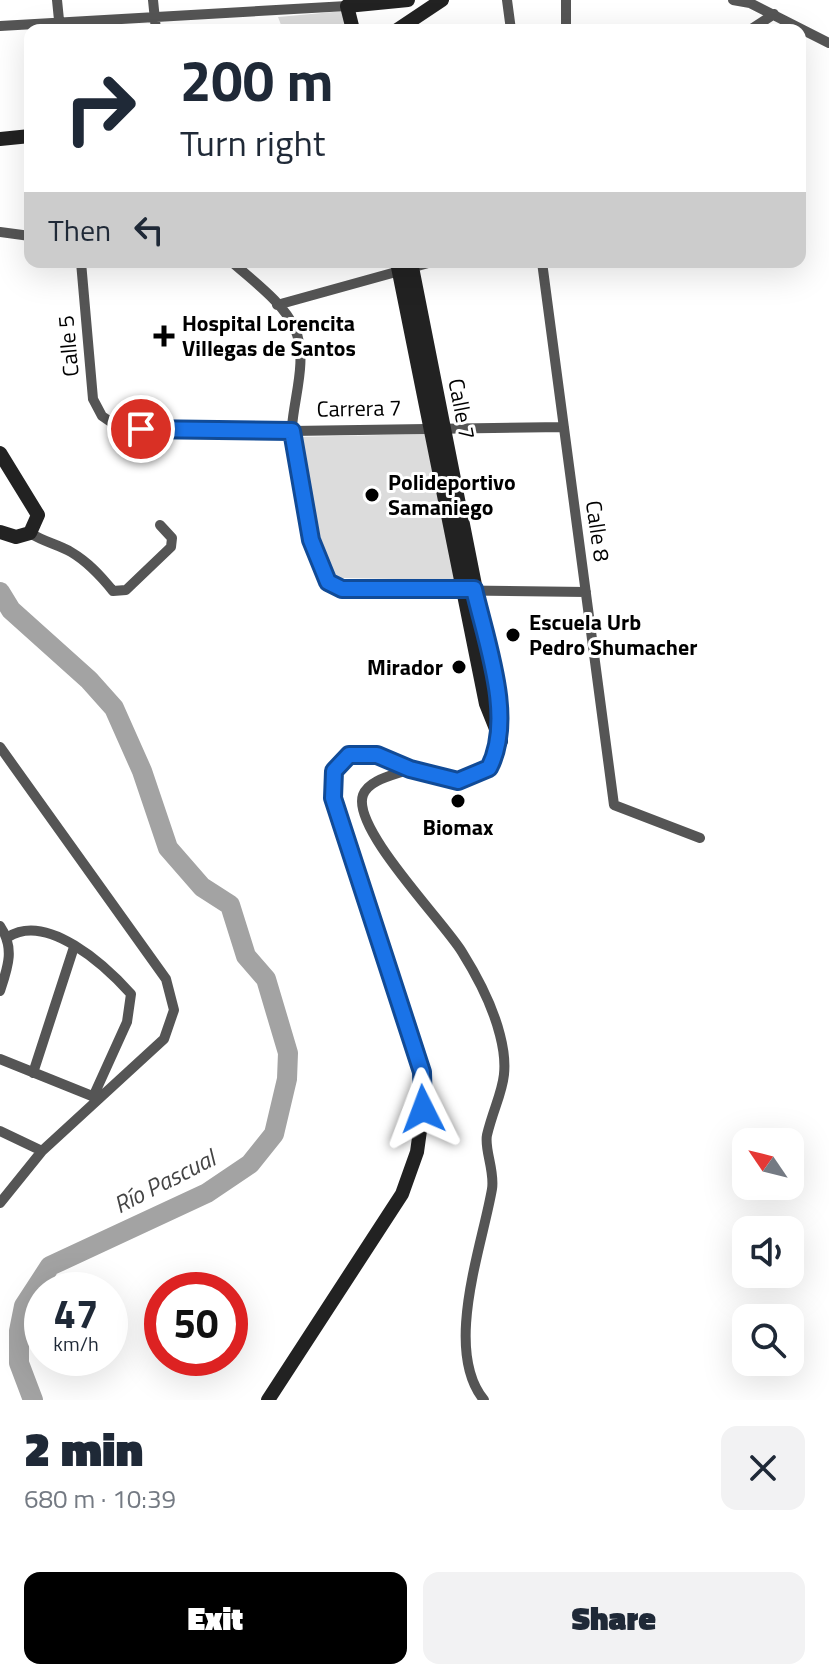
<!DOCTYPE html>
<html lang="en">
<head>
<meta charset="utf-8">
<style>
	body { margin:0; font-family:"Titillium Web",sans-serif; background:#f2f2f3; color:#1f2937; height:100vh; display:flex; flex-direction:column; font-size:30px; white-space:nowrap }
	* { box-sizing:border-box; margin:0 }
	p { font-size:26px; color:#747a83 }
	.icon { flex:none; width:44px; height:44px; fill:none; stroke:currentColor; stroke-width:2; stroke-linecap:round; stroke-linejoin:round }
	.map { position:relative; height:1400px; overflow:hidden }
	.panel { display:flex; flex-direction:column; background:#fff; flex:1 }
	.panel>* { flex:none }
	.hud { position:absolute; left:24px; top:24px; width:782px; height:244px; border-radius:16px; box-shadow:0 8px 32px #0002; background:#fff; color:#1f2937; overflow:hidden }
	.needle { width:52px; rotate:305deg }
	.buttons { position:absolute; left:732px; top:1128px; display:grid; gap:16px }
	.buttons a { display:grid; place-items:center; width:72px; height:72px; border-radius:16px; background:#fff; box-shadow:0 8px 32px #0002; font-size:40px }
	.speed { position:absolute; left:24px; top:1272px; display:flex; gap:16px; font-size:40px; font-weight:700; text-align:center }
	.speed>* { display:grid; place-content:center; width:104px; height:104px; border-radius:50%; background:#fff; box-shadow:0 8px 32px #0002; line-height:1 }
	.speed small { font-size:20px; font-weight:400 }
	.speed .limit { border:12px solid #d22; background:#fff; color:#111 }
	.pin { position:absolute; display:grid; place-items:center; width:68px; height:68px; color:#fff; margin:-34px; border:4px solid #fff; border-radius:50%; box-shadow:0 2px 8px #0007 }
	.me { position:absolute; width:88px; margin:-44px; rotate:357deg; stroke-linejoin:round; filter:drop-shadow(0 0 6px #0008) }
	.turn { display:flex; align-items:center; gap:28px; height:168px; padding:0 24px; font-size:36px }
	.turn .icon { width:104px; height:104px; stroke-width:2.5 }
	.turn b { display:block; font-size:56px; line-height:68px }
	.then { display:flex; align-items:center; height:76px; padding:0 24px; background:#0003; gap:16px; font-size:30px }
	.round { display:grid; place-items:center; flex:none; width:84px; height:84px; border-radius:16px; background:#f2f2f3 }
	.overview { display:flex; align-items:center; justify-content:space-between; height:136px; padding:0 24px }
	h1 { font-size:48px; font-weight:800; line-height:60px }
	.cta { display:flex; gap:16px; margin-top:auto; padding:16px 24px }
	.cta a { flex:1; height:92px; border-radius:16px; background:#000; color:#fff; font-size:32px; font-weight:800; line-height:92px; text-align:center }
	.cta a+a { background:#f2f2f3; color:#1f2937 }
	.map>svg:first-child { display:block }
	.green { fill:#dcdcdc }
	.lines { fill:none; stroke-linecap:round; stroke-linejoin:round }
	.river { stroke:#a3a3a3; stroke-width:20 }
	.street { stroke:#555; stroke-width:10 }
	.secondary { stroke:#222; stroke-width:14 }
	.route-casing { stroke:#114b97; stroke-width:20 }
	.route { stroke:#1a73e8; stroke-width:14 }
	.poi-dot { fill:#000; stroke:#fff; stroke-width:3 }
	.labels { text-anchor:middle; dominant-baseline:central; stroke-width:6; stroke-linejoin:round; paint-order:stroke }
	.poi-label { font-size:22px; font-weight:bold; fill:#000; stroke:#fff; text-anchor:start }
	.street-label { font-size:22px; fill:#000; stroke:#fff }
	.water-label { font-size:24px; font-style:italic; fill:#444; stroke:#fff }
</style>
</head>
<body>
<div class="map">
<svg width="829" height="1400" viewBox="0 0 829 1400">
	<rect width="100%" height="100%" fill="#fff"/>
	<path class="green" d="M344,11l5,19h-66l-5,-13z
		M425,434l30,146 -117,-2 -12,-10 -7,-15 -23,-116z"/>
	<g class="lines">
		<path class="river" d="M0,592l11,18 78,70 25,28 28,63 26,77 34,39 28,18 16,51 20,23 22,74 -1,26 -13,55 -24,30 -43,29 -157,73 -26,40 -5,25v32l14,37"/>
		<path class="street" d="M57,0l3,30
			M153,0l3,30
			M507,0l4,30
			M566,0v30
			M733,0l17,3 79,40
			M0,26l347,-20
			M750,30l24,-16
			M0,232l30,4
			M81,262l12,137 9,17 16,11 174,4 272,-4
			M232,262c21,19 52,41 63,67 13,30 -1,68 -3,98 -2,29 21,130 36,155l14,7 244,3
			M542,262l72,543 86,33
			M277,305l155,-43
			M30,533c14,9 27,11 41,19 17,10 29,23 42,39l13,-1 45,-43 1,-9 -12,-13
			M0,747l166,232 8,31 -10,29 -122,112 -42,52
			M410,769c-15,6 -41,10 -47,26 -12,33 81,127 99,157 15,24 31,55 38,83 12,46 -3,59 -13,100 -3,14 8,36 5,54 -10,58 -49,161 -8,211
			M0,926c15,22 8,41 0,65
			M8,937c39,-25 97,28 123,57l-4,28 -34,75
			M0,1059l97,39
			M33,1073l41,-126
			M0,1131l42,20"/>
		<path class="secondary" d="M353,30l-6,-24 61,-6
			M397,30l45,-30
			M0,139l30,-3
			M397,262l89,442 12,30
			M0,453l38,62 -8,18 -14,4 -16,-5
			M268,1400l134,-206 15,-42 6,-43 -1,-37 -89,-274 1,-27 15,-16h28l33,14 48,12 31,-13 12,-27 -1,-30 -89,-449"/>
	</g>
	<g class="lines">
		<defs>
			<path id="route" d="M141,429l151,2 19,109 17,42 14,7h132c12,53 41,129 15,179l-31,13 -48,-12 -33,-14h-28l-15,16 -1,27 89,274 1,37"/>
		</defs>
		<use href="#route" class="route-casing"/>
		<use href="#route" class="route"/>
	</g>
	<g class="poi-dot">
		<path d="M160 324h8v8h8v8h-8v8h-8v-8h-8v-8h8z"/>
		<circle cx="372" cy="495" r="8"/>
		<circle cx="513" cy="635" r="8"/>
		<circle cx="459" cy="667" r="8"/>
		<circle cx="458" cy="801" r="8"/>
	</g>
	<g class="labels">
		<g class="poi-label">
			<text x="182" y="323">Hospital Lorencita<tspan x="182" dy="25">Villegas de Santos</tspan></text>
			<text x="388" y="482">Polideportivo<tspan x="388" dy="25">Samaniego</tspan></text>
			<text x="529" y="622">Escuela Urb<tspan x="529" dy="25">Pedro Shumacher</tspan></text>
			<text x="443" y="667" text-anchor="end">Mirador</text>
			<text x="458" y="827" text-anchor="middle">Biomax</text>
		</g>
		<g class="street-label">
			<text transform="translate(68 346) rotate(-95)">Calle 5</text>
			<text transform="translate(359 408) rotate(-1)">Carrera 7</text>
			<text transform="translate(462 409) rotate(79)">Calle 7</text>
			<text transform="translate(598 531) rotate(82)">Calle 8</text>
		</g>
		<g class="water-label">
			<text transform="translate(164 1181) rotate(-27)">Río Pascual</text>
		</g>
	</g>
</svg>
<div class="buttons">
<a><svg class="needle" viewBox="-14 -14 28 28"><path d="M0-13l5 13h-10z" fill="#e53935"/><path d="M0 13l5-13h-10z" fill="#747a83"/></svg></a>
<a><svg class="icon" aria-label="sound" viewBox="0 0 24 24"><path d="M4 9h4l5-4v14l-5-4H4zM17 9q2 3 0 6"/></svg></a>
<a><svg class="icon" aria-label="search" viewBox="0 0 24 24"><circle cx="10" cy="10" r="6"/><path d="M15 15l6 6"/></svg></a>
</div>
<div class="speed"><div>47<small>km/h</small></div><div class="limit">50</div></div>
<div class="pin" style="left:141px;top:429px;background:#d93025"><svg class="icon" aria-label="arrive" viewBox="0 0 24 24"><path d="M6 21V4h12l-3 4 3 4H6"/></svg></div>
<svg class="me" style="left:423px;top:1109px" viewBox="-20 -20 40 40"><path d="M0-17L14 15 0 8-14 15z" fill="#1a73e8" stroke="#fff" stroke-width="4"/></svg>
<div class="hud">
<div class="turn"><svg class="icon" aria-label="right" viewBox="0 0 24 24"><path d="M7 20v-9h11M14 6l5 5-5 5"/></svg><div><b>200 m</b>Turn right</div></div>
<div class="then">Then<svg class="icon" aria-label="left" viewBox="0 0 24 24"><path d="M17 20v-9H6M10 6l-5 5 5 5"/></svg></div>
</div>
</div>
<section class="panel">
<div class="overview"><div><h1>2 min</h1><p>680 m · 10:39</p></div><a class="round"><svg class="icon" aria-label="close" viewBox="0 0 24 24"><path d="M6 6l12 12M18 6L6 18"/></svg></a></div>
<div class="cta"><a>Exit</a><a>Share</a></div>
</section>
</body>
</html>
